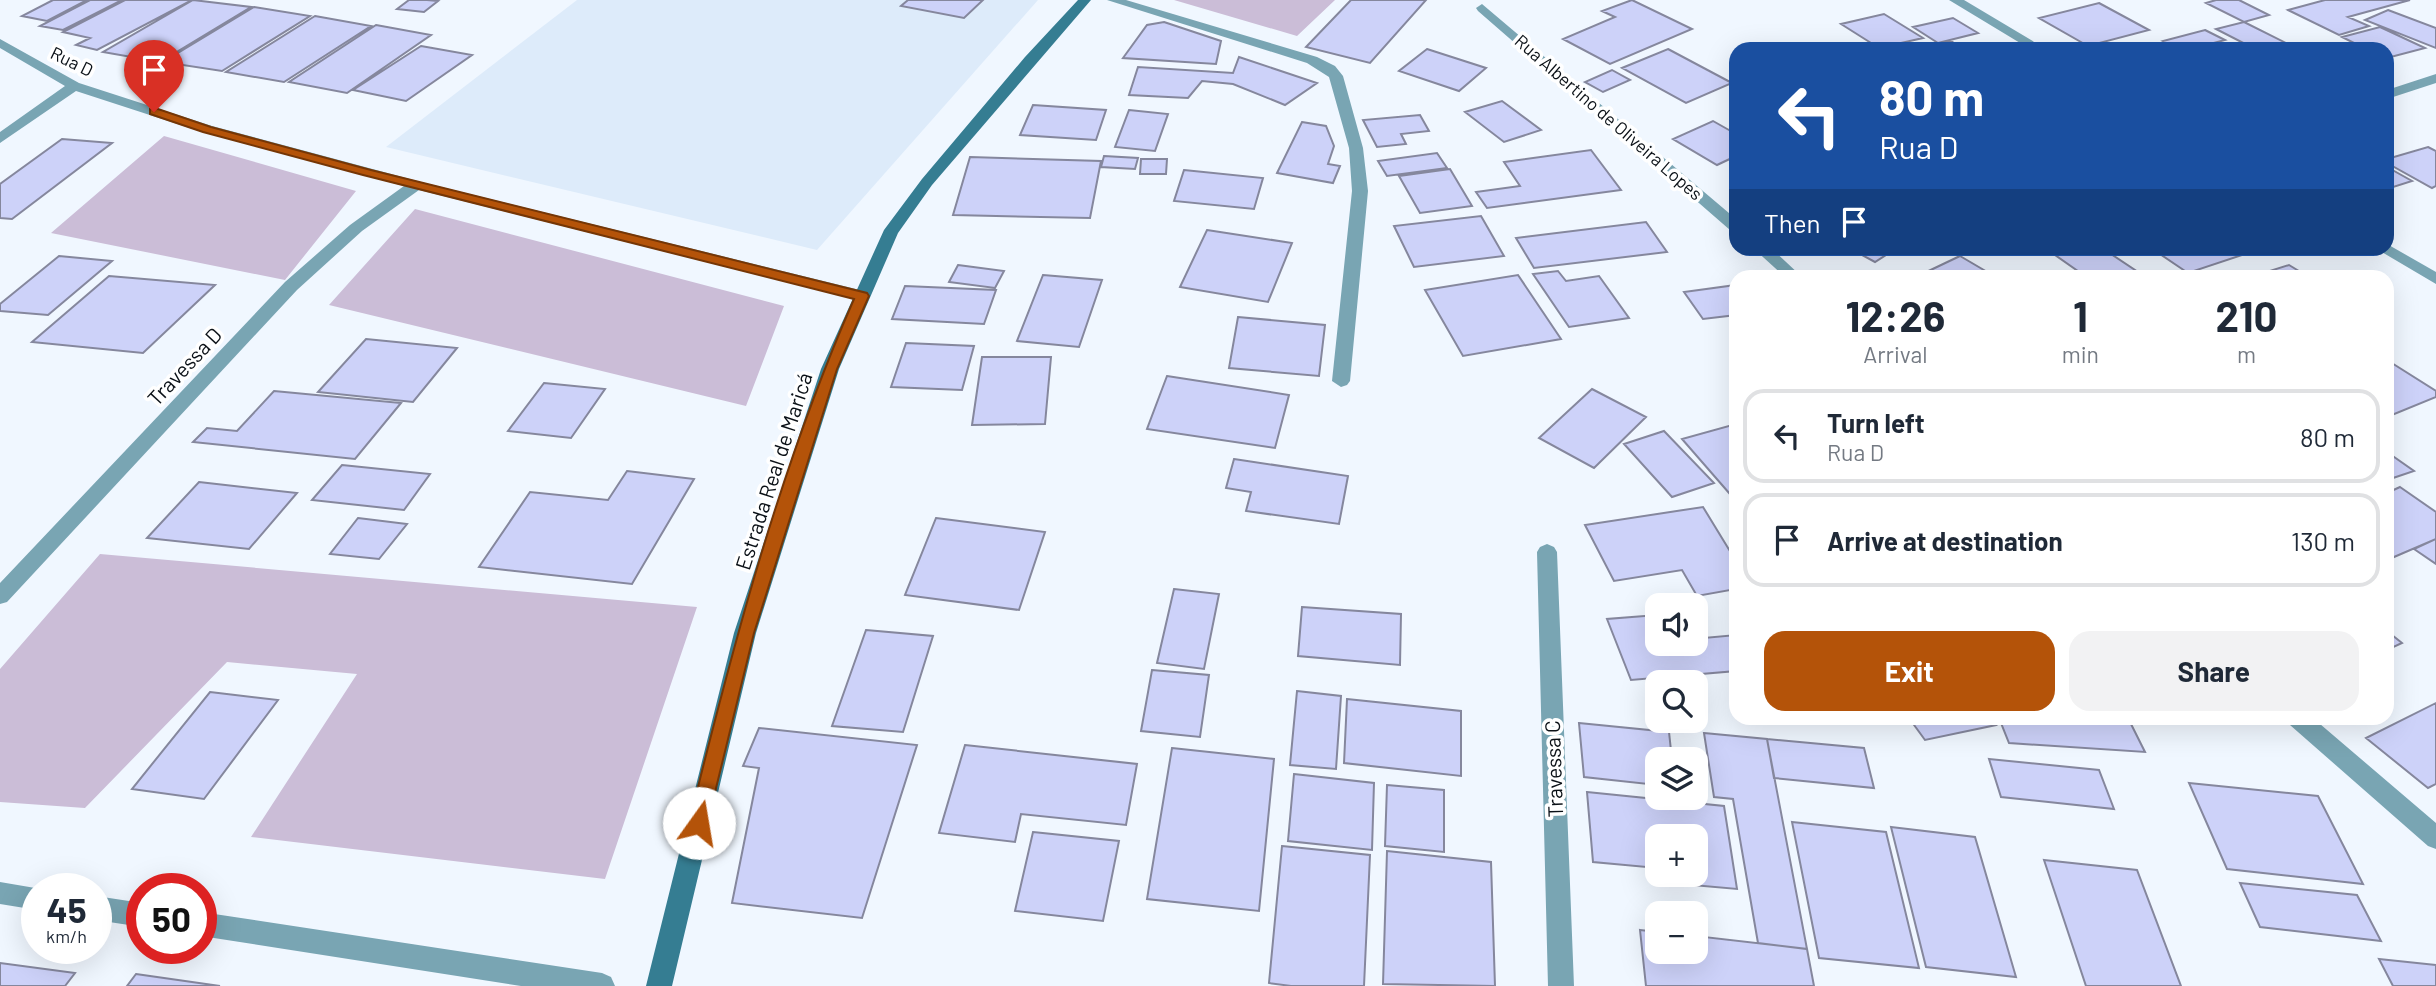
<!DOCTYPE html>
<html lang="en">
<head>
<meta charset="utf-8">
<style>
	body { margin:0; font-family:Barlow,sans-serif; background:#f2f2f3; color:#1f2937; height:100vh; display:flex; flex-direction:column; font-size:26px; white-space:nowrap }
	* { box-sizing:border-box; margin:0 }
	p { font-size:23px; color:#747a83 }
	.icon { flex:none; width:38px; height:38px; fill:none; stroke:currentColor; stroke-width:2; stroke-linecap:round; stroke-linejoin:round }
	.map { position:relative; flex:1; overflow:hidden }
	.details { position:absolute; left:1729px; top:270px; width:665px; height:455px; display:flex; flex-direction:column; background:#fff; border-radius:21px; box-shadow:0 7px 28px #0002 }
	.details>* { flex:none }
	.hud { position:absolute; left:1729px; top:42px; width:665px; height:214px; border-radius:21px; box-shadow:0 7px 28px #0002; background:#1a4fa0; color:#fff; overflow:hidden }
	.fabs { position:absolute; left:1645px; top:593px; display:grid; gap:14px }
	.fabs a { display:grid; place-items:center; width:63px; height:63px; border-radius:14px; background:#fff; box-shadow:0 7px 28px #0002; font-size:35px }
	.speed { position:absolute; left:21px; top:873px; display:flex; gap:14px; font-size:35px; font-weight:700; text-align:center }
	.speed>* { display:grid; place-content:center; width:91px; height:91px; border-radius:50%; background:#fff; box-shadow:0 7px 28px #0002; line-height:1 }
	.speed small { font-size:18px; font-weight:400 }
	.speed .limit { border:10px solid #d22; background:#fff; color:#111 }
	.pin { position:absolute; display:grid; place-items:center; width:60px; height:60px; color:#fff; margin:-72px -30px; border-radius:50% 50% 50% 0; rotate:-45deg; box-shadow:0 0 7px #0007 }
	.pin .icon { rotate:45deg }
	.me { position:absolute; width:77px; margin:-38px; rotate:13deg; stroke-linejoin:round; filter:drop-shadow(0 0 5px #0008) }
	.turn { display:flex; align-items:center; gap:24px; height:147px; padding:0 35px; font-size:32px }
	.turn .icon { width:91px; height:91px; stroke-width:2.5 }
	.turn b { display:block; font-size:49px; line-height:60px }
	.then { display:flex; align-items:center; height:66px; padding:0 35px; background:#0003; gap:14px; font-size:26px }
	.eta { display:flex; justify-content:space-evenly; align-items:center; height:119px; text-align:center }
	.eta b { font-size:42px; font-weight:700; line-height:49px }
	.button { display:flex; gap:14px; margin-top:auto; padding:14px 35px }
	.button a { flex:1; height:80px; border-radius:21px; background:#b45309; color:#fff; font-size:28px; font-weight:700; line-height:80px; text-align:center }
	.button a+a { background:#f2f2f3; color:#1f2937 }
	ul { padding:0; list-style:none }
	li { display:flex; align-items:center; gap:21px; height:94px; margin:0 14px 10px; padding:0 21px; border:4px solid #e0e1e3; border-radius:21px }
	li div { flex:1 }
	li b { display:block; font-size:26px }
	li em { font-style:normal }
	.map>svg:first-child { display:block }
	.built { fill:#ddebfa }
	.green { fill:#cbbdd7 }
	.building { fill:#cdd2f9; stroke:#85879d; stroke-width:2 }
	.lines { fill:none; stroke-linecap:round; stroke-linejoin:round }
	.minor { fill:#79a5b3; fill-rule:evenodd }
	.secondary { fill:#357d92; fill-rule:evenodd }
	.route { fill:#b45309; stroke:#753606; stroke-width:2 }
	.labels { text-anchor:middle; dominant-baseline:central; stroke-width:7; stroke-linejoin:round; paint-order:stroke }
	.far-street-label { font-size:18px; fill:#0a1016; stroke:#fff }
	.street-label { font-size:21px; fill:#0a1016; stroke:#fff }
</style>
</head>
<body>
<div class="map">
<svg width="2436" height="986" viewBox="0 0 2436 986">
	<rect width="100%" height="100%" fill="#f0f7ff"/>
	<path class="built" d="M577,0h461l-221,250 -431,-103z"/>
	<path class="green" d="M1174,0h161l-38,36z
		M164,136l192,55 -71,89 -234,-47z
		M415,209l369,97 -38,100 -417,-101z
		M100,554l597,53 -92,272 -354,-42 106,-163 -130,-12 -142,146 -85,-6v-133z"/>
	<path class="building" d="M53,0h34l-40,21 -25,-5z
		M90,0h32l-59,30 -23,-4z
		M125,0h67l-95,50 -21,-5 14,-7 -27,-6z
		M193,0l58,7 -91,55 -57,-10z
		M409,0h18l11,1 -14,11 -27,-3z
		M908,0h75l-19,18 -63,-12z
		M1351,0h75l-56,63 -64,-16z
		M1632,0l60,29 -82,35 -47,-25 52,-22 -13,-6z
		M2216,0h23l30,15 -25,7 -38,-19z
		M2325,0h85l-62,17 21,9 -30,9 -51,-25z
		M2099,3l50,27 -61,16 -49,-28z
		M254,7l56,9 -88,55 -59,-9z
		M2388,10l48,18v20l-71,-28z
		M1884,14l39,24 -44,10 -38,-24z
		M315,16l56,10 -87,56 -58,-10z
		M1953,18l25,15 -40,10 -25,-16z
		M1164,22l57,19 -5,23 -93,-6 24,-33z
		M2244,22l54,27h-43l-39,-20z
		M376,25l55,10 -84,58 -58,-11z
		M2380,27l45,21 -38,10v-9h-21l-24,-12z
		M2205,30l20,10 -34,9h-12l-16,-8z
		M1951,41l12,8h-43z
		M421,46l51,9 -66,46 -53,-11z
		M1427,49l59,19 -27,23 -60,-20z
		M1668,49l64,34 -46,20 -64,-35z
		M1239,57l78,26 -32,22 -52,-21 -31,-3 -14,17 -59,-3 9,-28 95,6z
		M1612,70l18,10 -27,12 -18,-10z
		M1502,101l39,29 -37,12 -39,-30z
		M1033,105l73,5 -10,30 -76,-5z
		M1129,110l39,4 -13,37 -40,-4z
		M1420,115l9,16 -28,3 5,10 -29,3 -14,-27z
		M1713,121l23,13v22l-19,9 -44,-26z
		M1302,122l24,4 8,20 -6,18 12,2 -7,17 -56,-10z
		M62,139l50,4 -100,76 -12,-1v-34z
		M2428,147l8,4v35l-4,2 -45,-25v-4z
		M1591,150l30,40 -134,18 -11,-16 44,-6 -16,-24z
		M1437,153l10,15 -60,8 -9,-15z
		M1104,156l34,2 -3,11 -34,-2z
		M970,157l131,4 -11,57 -137,-3z
		M1141,159h26l-1,15h-26z
		M2387,167l25,14 -25,8z
		M1450,169l22,37 -52,7 -21,-37z
		M1184,170l79,8 -9,31 -80,-8z
		M1481,216l23,40 -90,11 -20,-41z
		M1646,222l21,30 -133,16 -18,-30z
		M1207,230l85,13 -24,59 -88,-15z
		M1849,248h48l-22,14z
		M2045,248h57l42,28h-59z
		M2151,248h91l6,5 -60,20z
		M59,256l53,5 -64,54 -48,-4v-7z
		M1960,256l34,20h-76z
		M958,265l46,6 -9,17 -46,-6z
		M2289,265l18,11h-53z
		M1558,271l8,10 33,-5 30,42 -60,9 -36,-53z
		M1043,275l59,5 -23,67 -62,-6z
		M1518,275l43,64 -98,17 -38,-66z
		M109,276l106,9 -72,68 -111,-11z
		M1736,285v30l-33,4 -19,-27z
		M905,286l91,4 -12,34 -92,-5z
		M1238,317l87,8 -6,51 -90,-8z
		M366,339l91,9 -44,54 -95,-10z
		M906,343l68,3 -12,44 -71,-3z
		M982,357h69l-6,67 -73,1z
		M2387,360l49,31v6l-49,20z
		M1167,376l122,19 -14,53 -128,-19z
		M544,383l61,6 -34,49 -63,-7z
		M1592,389l54,28 -52,51 -55,-30z
		M274,391l127,12 -46,56 -162,-17 14,-14 30,3z
		M1736,424v77l-54,-62z
		M1664,431l50,52 -42,14 -48,-53z
		M2387,452l27,19 -27,9z
		M1234,459l114,17 -9,48 -93,-13 5,-19 -25,-4z
		M342,465l88,9 -26,36 -92,-10z
		M627,471l67,8 -62,105 -153,-17 51,-75 78,8z
		M199,482l98,11 -48,56 -102,-11z
		M2400,487l36,25v27l-42,18 -7,-5v-35l5,-2 -5,-4v-18z
		M1703,507l33,54v28l-39,7 -15,-26 -68,11 -29,-56z
		M358,518l49,6 -28,35 -49,-5z
		M936,518l109,14 -26,78 -114,-15z
		M2436,539v25l-22,-15z
		M1174,589l45,5 -15,75 -47,-6z
		M1302,607l99,7 -1,51 -102,-9z
		M1657,615v29h39v-23l8,17 32,-3v36l-105,9 -24,-61z
		M866,630l67,6 -30,96 -71,-6z
		M2387,631l15,12 -15,7z
		M1152,670l57,5 -9,62 -59,-6z
		M1297,691l44,5 -5,73 -46,-4z
		M210,692l68,8 -74,99 -72,-10z
		M1347,699l114,12v65l-117,-13z
		M2436,703v81l-8,4 -62,-50z
		M1909,718h81l6,7 -71,15z
		M1999,718h129l17,34 -136,-9z
		M1579,723l90,9 3,28h-15v25l-73,-8z
		M759,728l158,17 -55,173 -130,-15 27,-135 -16,-2z
		M1704,733l63,6 40,210 -49,-6 -25,-144 -19,-2z
		M1767,739l97,9 10,40 -100,-10z
		M965,745l172,19 -11,61 -105,-11 -6,28 -76,-9z
		M1172,748l102,11 -15,152 -112,-12z
		M1989,759l110,11 15,39 -113,-12z
		M1294,774l80,9 -2,67 -84,-9z
		M2189,783l129,13 45,88 -136,-15z
		M1387,785l57,5v62l-59,-6z
		M1587,792l137,14 13,83 -78,-7 -1,-7h38v-39h-39v32l-64,-6z
		M1792,822l94,10 33,136 -100,-10z
		M1891,827l84,10 41,140 -90,-10z
		M1033,832l86,9 -16,80 -88,-10z
		M1282,846l88,9 -6,131h-73l-22,-3z
		M1387,851l104,11 4,124 -112,-2z
		M2044,860l93,10 44,116h-95z
		M2240,883l117,12 24,46 -121,-14z
		M1640,930l17,2v20h39v-16l111,13 7,37h-168z
		M2379,959l57,6v21h-43z
		M0,963l75,10 -10,13h-65z
		M136,974l84,12h-93z"/>
	<g class="lines">
		<path class="minor" d="M1107,0h19l191,57 18,9 8,10 20,72 5,43 -18,190 -3,4 -6,2 -9,-6 20,-190 -3,-43 -20,-71 -22,-14z
			M1949,0h15l82,49h-16z
			M1482,4l254,215v13l-6,-2 -252,-219 -2,-3z
			M0,39l79,44 133,43 209,56 447,110 2,4 -8,5 -443,-111 -57,41 -65,59 -290,312 -7,2v-21l285,-301 65,-57 54,-39 -202,-54 -126,-41 -76,52v-11l65,-46 -65,-38z
			M2436,74v9l-49,16v-9z
			M2387,244l49,28v12l-61,-36h12z
			M1753,248h18l30,28h-17z
			M1547,544l7,3 3,5 17,434h-26l-11,-434 3,-5z
			M2287,718h26l123,105v26l-8,-3 -138,-121z
			M0,882l41,7h-4v21l-37,-6z
			M96,896l46,7v24l-46,-7z
			M201,912l401,61 9,4 4,9h-94l-320,-50z"/>
		<path class="secondary" d="M1078,0h13l-159,185 -34,48 -59,136 -83,264 -84,353h-26l88,-353 87,-264 63,-139 38,-51 103,-122z"/>
	</g>
	<path class="route" d="M150,109h8l53,18 160,43 496,123 2,3 -32,73 -83,264 -48,196 -7,3 -7,-3 -3,-6c44,-178 91,-356 165,-524l-491,-124 -160,-43 -53,-18z"/>
	<g class="labels">
		<g class="far-street-label">
			<text transform="translate(72 61) rotate(26)">Rua D</text>
			<text transform="translate(1609 117) rotate(41)">Rua Albertino de Oliveira Lopes</text>
		</g>
		<g class="street-label">
			<text transform="translate(184 366) rotate(-47)">Travessa D</text>
			<text transform="translate(773 471) rotate(-72)">Estrada Real de Maricá</text>
			<text transform="translate(1553 769) rotate(-92)">Travessa C</text>
		</g>
	</g>
</svg>
<div class="fabs">
<a><svg class="icon" aria-label="sound" viewBox="0 0 24 24"><path d="M4 9h4l5-4v14l-5-4H4zM17 9q2 3 0 6"/></svg></a>
<a><svg class="icon" aria-label="search" viewBox="0 0 24 24"><circle cx="10" cy="10" r="6"/><path d="M15 15l6 6"/></svg></a>
<a><svg class="icon" aria-label="layers" viewBox="0 0 24 24"><path d="M12 4l9 5-9 5-9-5zM3 14l9 5 9-5"/></svg></a>
<a>+</a>
<a>−</a>
</div>
<div class="speed"><div>45<small>km/h</small></div><div class="limit">50</div></div>
<div class="pin" style="left:154px;top:112px;background:#d93025"><svg class="icon" aria-label="arrive" viewBox="0 0 24 24"><path d="M6 21V4h12l-3 4 3 4H6"/></svg></div>
<svg class="me" style="left:699px;top:823px" viewBox="-20 -20 40 40"><circle r="19" fill="#fff"/><path d="M0-13L10 11 0 6-10 11z" fill="#b45309"/></svg>
<div class="hud">
<div class="turn"><svg class="icon" aria-label="left" viewBox="0 0 24 24"><path d="M17 20v-9H6M10 6l-5 5 5 5"/></svg><div><b>80 m</b>Rua D</div></div>
<div class="then">Then<svg class="icon" aria-label="arrive" viewBox="0 0 24 24"><path d="M6 21V4h12l-3 4 3 4H6"/></svg></div>
</div>
<section class="details">
<div class="eta">
<div><b>12:26</b><p>Arrival</p></div>
<div><b>1</b><p>min</p></div>
<div><b>210</b><p>m</p></div>
</div>
<ul>
<li><svg class="icon" aria-label="left" viewBox="0 0 24 24"><path d="M17 20v-9H6M10 6l-5 5 5 5"/></svg><div><b>Turn left</b><p>Rua D</p></div><em>80 m</em></li>
<li><svg class="icon" aria-label="arrive" viewBox="0 0 24 24"><path d="M6 21V4h12l-3 4 3 4H6"/></svg><div><b>Arrive at destination</b></div><em>130 m</em></li>
</ul>
<div class="button"><a>Exit</a><a>Share</a></div>
</section>
</div>
</body>
</html>
